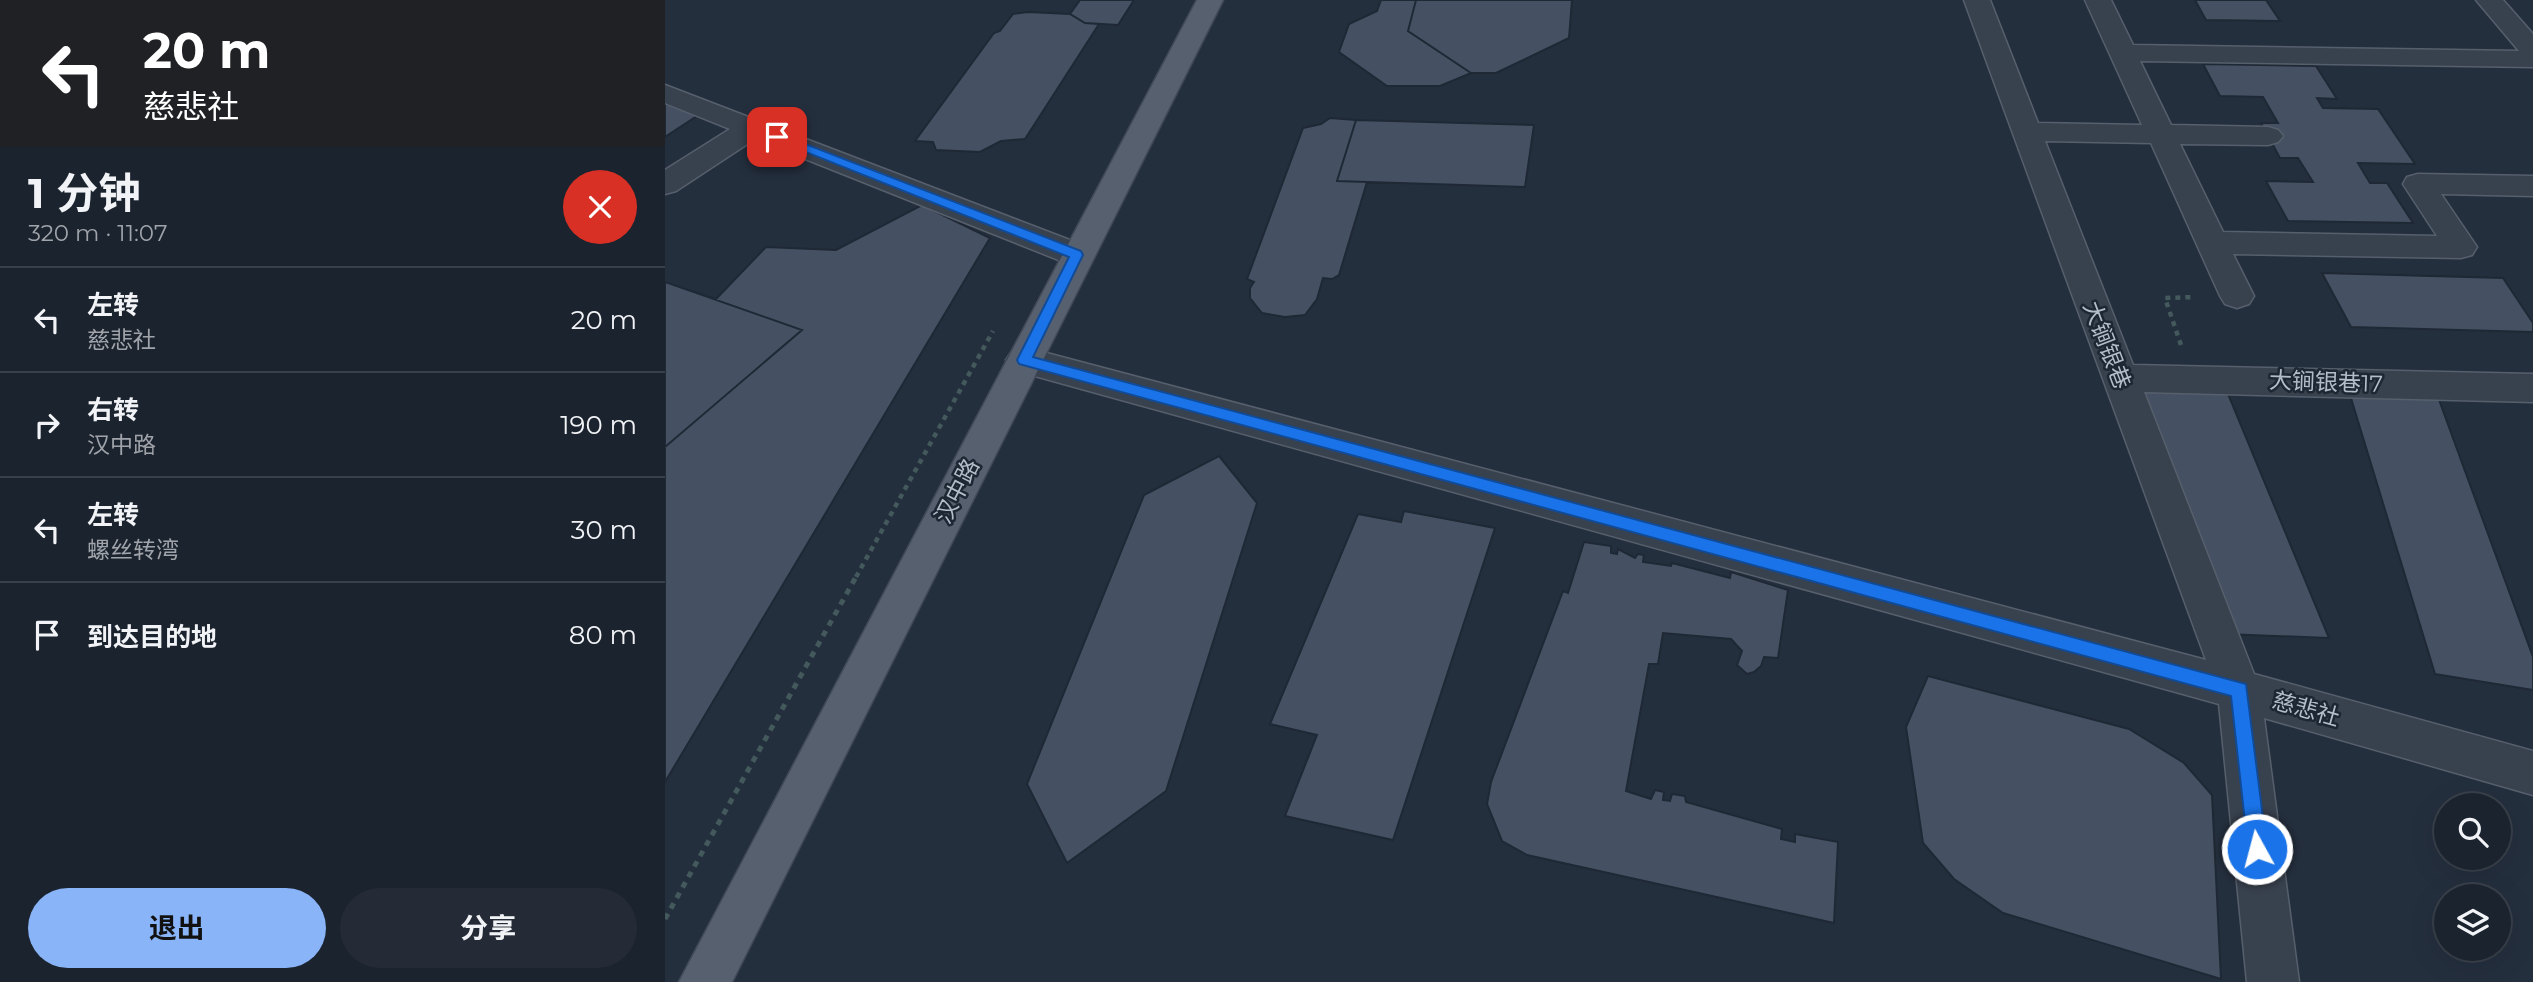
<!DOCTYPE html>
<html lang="zh">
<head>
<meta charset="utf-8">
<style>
	body { margin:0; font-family:Montserrat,"Noto Sans SC",sans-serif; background:#242b36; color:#f1f3f6; height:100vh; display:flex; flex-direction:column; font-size:26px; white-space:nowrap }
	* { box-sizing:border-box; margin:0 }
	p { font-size:23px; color:#a0a4aa }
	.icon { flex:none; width:38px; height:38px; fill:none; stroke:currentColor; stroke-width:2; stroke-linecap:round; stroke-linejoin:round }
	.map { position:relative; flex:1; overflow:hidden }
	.drawer { display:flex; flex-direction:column; background:#1b232e; width:665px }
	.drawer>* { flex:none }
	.banner { background:#202124; color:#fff; overflow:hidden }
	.fabs { position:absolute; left:1769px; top:793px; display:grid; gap:14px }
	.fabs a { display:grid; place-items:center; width:77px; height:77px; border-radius:50%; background:#1b232e; box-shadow:0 7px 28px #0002,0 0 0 2px #39404a; font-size:35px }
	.pin { position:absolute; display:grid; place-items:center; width:60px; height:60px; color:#fff; margin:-30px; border-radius:14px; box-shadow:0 4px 10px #0006 }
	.me { position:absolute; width:77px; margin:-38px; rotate:353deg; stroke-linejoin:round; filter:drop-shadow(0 0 5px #0008) }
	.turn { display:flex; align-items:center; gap:24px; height:147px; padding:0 28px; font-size:32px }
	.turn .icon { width:91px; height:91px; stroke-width:2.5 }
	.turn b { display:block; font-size:49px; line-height:60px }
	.round { display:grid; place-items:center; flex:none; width:74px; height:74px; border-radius:37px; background:#242b36 }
	.overview { display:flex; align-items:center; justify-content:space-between; height:119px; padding:0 28px }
	h1 { font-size:42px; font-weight:700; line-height:52px }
	.action { display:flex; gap:14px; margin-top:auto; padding:14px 28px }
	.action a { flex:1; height:80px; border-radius:42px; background:#8ab4f8; color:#111; font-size:28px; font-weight:700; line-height:80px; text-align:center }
	.action a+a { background:#242b36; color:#f1f3f6 }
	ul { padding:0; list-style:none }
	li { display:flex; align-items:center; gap:21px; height:105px; padding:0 28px; border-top:2px solid #39404a }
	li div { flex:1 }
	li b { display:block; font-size:26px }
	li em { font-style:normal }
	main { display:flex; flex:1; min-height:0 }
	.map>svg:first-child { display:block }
	.building { fill:#455162; stroke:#1f2835; stroke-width:2 }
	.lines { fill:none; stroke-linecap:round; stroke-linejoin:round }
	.minor-casing { stroke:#565f6c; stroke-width:3 }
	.major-casing { stroke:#414a57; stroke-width:3 }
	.path-far1 { stroke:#44595c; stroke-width:4.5; stroke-dasharray:5 5; stroke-linecap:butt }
	.path { stroke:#44595c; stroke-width:5; stroke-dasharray:6 6; stroke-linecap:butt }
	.minor { fill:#38414e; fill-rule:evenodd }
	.major { fill:#56606e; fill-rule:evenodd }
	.route { fill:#1a73e8; stroke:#114b97; stroke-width:2 }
	.labels { text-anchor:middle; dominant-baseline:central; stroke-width:5; stroke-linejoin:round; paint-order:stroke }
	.street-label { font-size:23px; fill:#b4bcc9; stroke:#1d2633 }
</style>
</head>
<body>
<main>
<section class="drawer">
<div class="banner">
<div class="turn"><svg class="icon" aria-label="left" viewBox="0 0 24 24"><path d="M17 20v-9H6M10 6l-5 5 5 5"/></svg><div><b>20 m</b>慈悲社</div></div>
</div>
<div class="overview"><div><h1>1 分钟</h1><p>320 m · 11:07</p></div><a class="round" style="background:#d93025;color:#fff"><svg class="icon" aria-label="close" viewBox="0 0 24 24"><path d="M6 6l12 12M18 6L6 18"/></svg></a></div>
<ul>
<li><svg class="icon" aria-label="left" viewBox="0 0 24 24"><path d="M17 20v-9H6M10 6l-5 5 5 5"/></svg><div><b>左转</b><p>慈悲社</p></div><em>20 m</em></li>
<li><svg class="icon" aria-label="right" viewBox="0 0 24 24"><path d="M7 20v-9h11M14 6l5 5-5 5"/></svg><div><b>右转</b><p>汉中路</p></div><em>190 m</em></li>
<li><svg class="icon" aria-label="left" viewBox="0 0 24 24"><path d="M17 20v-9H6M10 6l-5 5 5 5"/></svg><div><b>左转</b><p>螺丝转湾</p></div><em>30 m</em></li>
<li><svg class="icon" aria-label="arrive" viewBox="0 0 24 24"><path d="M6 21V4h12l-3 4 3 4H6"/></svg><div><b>到达目的地</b></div><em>80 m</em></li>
</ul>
<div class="action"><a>退出</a><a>分享</a></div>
</section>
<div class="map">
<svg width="1868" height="982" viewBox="0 0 1868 982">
	<rect width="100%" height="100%" fill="#242f3e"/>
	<path class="building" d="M415,0h54l-16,25 -33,-2 -15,-9z
		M716,0h191l-3,38 -73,35h-25l-31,13h-53l-48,-34 10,-28 28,-13z
		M751,0h156l-3,38 -73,35h-25l-63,-42z
		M1530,0h71l14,21 -74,-1z
		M363,12l42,2 15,9 14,1 -74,115 -24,2 -21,11 -44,-2 -3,-8 -18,-1 79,-108 6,-2 13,-17z
		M1538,64l113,2 21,33 -20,-1 6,10 55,1 37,55 -57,-1 12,20h17l26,40 -125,-2 -22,-40 47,1 -15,-24h-18l-19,-35h17l-15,-26 -43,-1z
		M0,99l38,13 -38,25z
		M665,118l26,2 -19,61 30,1 -28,93 -7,4 -9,-1 -6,21 -12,16 -20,2 -23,-4 -12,-15v-10l4,-6 -7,-3 56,-151 18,-4z
		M691,120l178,5 -9,62 -188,-6z
		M257,205l68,33 -325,544v-500l51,17 50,-52 70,3z
		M1657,273l181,5 30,45v9l-182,-5z
		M0,282l137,48 -137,117z
		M1682,385l91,12 95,260v33l-98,-16z
		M1473,386l88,3 103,249 -104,-4z
		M554,456l38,47 -91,288 -99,72 -40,-79 117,-289z
		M739,511l91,17 -102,312 -108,-24 32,-81 -47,-11 88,-210 43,8z
		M919,542l27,4v7l6,1 1,-5 17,9 3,-4 6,1 -1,7 28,4 1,-3 58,15 1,-6 57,18 -10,68 -14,-1 -3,9 -7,6 -7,2 -10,-9 5,-14 -11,-12 -68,-6 -5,31h-9l-23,127 25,8 4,-9 9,2 -1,8 7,1 2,-7 13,2 1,6 96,27 -1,10 14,3v-8l43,8 -4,81 -307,-68 -25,-14 -15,-37 4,-22 72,-191 5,2z
		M1263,676l201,53 55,34 28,32 9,184 -218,-66 -49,-34 -31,-36 -17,-116z"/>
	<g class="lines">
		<defs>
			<path id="minor" d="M1299,0h26l48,123 104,2 -57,-125h26l22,45 386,6 -43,-51h27l30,34v33l-393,-6 31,64 97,2 10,3 5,6 -5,6 -10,3 -88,-1 43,88 214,4 -34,-52 4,-7 11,-3 115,2v20l-92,-2 36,53 -5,8 -11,3 -228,-4 21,42 -5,8 -12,4 -12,-4 -5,-8 -69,-153 -106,-2 88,224 400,9v28l-389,-10 110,282 279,77v44l-269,-77 35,264h-52l-28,-278 -1195,-331 -12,-4 -6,-9 6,-9 12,-4 1182,313z
				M0,85l423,162 5,8 -5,8 -11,3 -11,-3 -311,-124 -79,52 -11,3v-24l65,-41 -65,-26z"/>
			<path id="major" d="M532,0h26l-491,982h-53z"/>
		</defs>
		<use href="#minor" class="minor-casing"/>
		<use href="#major" class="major-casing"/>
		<path class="path-far1" d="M1516,345l-16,-47 30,-1
			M191,577l137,-246"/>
		<path class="path" d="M0,919l192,-344"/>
		<use href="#minor" class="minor"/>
		<use href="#major" class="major"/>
	</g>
	<path class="route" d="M112,133l304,118 2,4 -50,102 1213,327 21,165 -2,7 -8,3 -7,-3 -2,-7 -17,-153 -1212,-332 -2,-4 52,-103 -296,-118 -2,-2z"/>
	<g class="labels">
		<g class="street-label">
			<text transform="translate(1442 345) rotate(69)">大锏银巷</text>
			<text transform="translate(1661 382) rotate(2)">大锏银巷17</text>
			<text transform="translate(292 491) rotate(-63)">汉中路</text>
			<text transform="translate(1641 709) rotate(16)">慈悲社</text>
		</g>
	</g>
</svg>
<div class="fabs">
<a><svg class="icon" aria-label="search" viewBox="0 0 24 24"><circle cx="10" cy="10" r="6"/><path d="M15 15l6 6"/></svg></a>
<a><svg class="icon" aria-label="layers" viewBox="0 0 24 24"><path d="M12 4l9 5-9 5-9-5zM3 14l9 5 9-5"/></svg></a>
</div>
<div class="pin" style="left:112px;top:137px;background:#d93025"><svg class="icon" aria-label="arrive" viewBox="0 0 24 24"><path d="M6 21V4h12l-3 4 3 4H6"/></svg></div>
<svg class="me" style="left:1592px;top:849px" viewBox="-20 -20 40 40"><circle r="17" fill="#1a73e8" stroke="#fff" stroke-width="3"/><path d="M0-11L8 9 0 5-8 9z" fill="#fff"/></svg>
</div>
</main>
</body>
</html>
